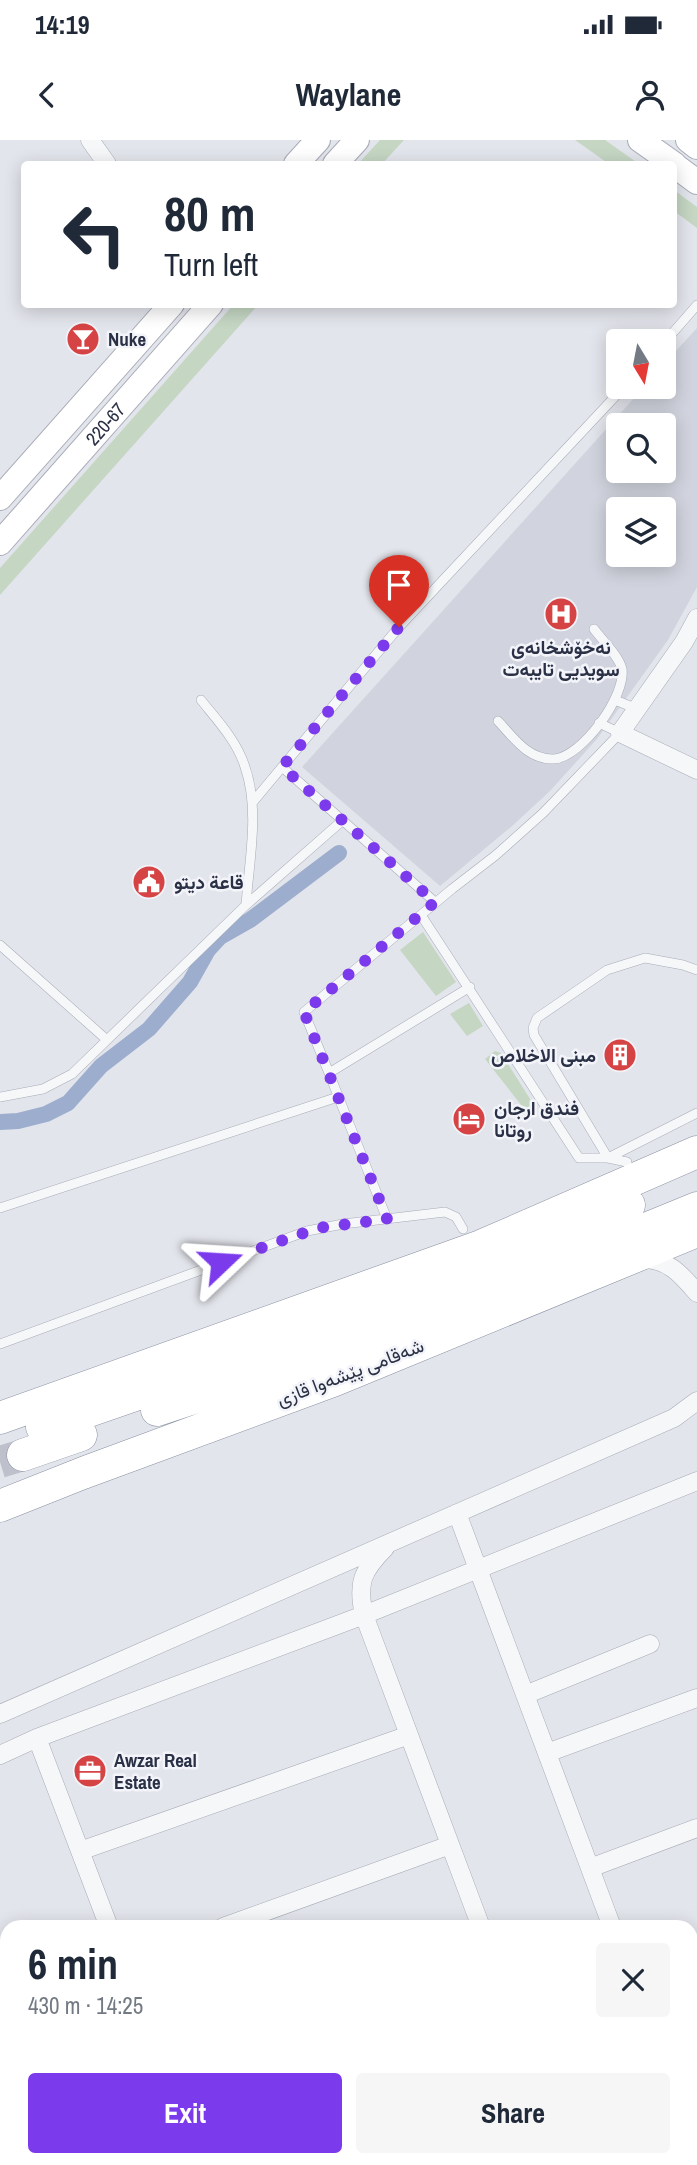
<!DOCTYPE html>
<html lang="en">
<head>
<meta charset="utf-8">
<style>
	body { margin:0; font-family:"Archivo Narrow",Vazirmatn,sans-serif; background:#f6f6f7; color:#1f2937; height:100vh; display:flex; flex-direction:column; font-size:26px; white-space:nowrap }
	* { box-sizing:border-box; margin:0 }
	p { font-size:23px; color:#747a83 }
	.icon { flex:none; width:38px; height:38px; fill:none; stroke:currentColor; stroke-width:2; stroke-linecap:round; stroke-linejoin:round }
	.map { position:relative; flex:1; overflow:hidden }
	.panel { position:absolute; left:0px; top:1780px; width:698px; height:247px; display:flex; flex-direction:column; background:#fff; border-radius:21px 21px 0 0; box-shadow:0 4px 18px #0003 }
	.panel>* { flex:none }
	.banner { position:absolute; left:21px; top:21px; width:656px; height:147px; border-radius:7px; box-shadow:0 4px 18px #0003; background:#fff; color:#1f2937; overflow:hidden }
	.needle { width:46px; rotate:170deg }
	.fabs { position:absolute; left:606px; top:189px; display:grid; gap:14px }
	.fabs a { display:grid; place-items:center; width:70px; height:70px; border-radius:7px; background:#fff; box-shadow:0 4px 18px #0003; font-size:35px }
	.pin { position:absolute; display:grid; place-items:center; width:60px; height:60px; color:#fff; margin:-72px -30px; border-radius:50% 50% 50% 0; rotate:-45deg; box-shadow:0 0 7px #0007 }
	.pin .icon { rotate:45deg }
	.me { position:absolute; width:77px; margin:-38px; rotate:70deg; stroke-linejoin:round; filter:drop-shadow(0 0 5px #0008) }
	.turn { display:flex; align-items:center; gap:24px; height:147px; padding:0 28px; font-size:32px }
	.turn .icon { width:91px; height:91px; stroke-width:2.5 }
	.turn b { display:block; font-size:49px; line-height:60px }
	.round { display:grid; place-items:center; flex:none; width:74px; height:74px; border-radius:7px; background:#f6f6f7 }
	.headline { display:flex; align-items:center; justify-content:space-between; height:119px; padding:0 28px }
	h1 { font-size:42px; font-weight:700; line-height:52px }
	.primary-button { display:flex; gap:14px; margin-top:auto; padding:14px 28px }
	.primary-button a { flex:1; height:80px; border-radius:7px; background:#7c3aed; color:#fff; font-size:28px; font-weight:700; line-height:80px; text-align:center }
	.primary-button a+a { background:#f6f6f7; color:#1f2937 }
	.status { display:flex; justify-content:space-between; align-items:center; height:49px; padding:0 35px; background:#fff; direction:ltr }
	.status svg { height:19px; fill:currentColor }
	header { display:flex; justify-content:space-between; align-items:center; height:91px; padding:0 28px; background:#fff; font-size:32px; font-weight:700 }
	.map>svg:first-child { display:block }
	.built { fill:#d1d4de; fill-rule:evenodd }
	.green { fill:#c5d6c3 }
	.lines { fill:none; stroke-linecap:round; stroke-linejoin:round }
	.canal { stroke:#9cadcd; stroke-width:16 }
	.highway-tunnel { stroke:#bec1cb; stroke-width:32; stroke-dasharray:32 16; stroke-linecap:butt }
	.lane-casing { stroke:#a8abb7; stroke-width:10 }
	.street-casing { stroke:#a8abb7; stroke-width:19 }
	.secondary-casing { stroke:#a8abb7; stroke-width:26 }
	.highway-casing { stroke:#8990a3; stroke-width:33 }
	.lane { stroke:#f6f7f9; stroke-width:9 }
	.street { stroke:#f6f7f9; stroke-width:18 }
	.secondary { stroke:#fff; stroke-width:24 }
	.highway { stroke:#fff; stroke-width:32 }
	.route { stroke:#7c3aed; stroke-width:12; stroke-dasharray:0 21.6 }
	.labels { text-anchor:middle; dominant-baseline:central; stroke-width:5; stroke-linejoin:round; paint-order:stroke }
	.poi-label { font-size:19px; font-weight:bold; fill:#2a3045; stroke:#f3f4f9; text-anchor:start }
	.street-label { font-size:19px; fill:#2a3045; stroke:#f3f4f9 }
</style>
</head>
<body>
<div class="status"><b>14:19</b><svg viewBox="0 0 49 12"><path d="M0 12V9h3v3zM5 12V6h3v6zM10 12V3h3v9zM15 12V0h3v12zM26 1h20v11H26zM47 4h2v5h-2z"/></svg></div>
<header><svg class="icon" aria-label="back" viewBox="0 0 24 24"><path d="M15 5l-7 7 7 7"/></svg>Waylane<svg class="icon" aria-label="person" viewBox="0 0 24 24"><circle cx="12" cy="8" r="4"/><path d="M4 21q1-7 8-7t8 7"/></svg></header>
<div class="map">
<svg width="697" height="2025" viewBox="0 0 697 2025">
	<rect width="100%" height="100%" fill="#e3e5ec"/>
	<path class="built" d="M697,188v259l-29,53 -71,99 -47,52 -39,36 -71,59 -138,-119 342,-380h19v-22zM618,285h45v46h-45zM618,369h45v46h-45z"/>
	<path class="green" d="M380,0h24l-22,24h-24z
		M575,0h30l34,24h-30z
		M674,50l23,17v21l-23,-17z
		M234,164l24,1 -258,290v-27z
		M423,792l33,50 -20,14 -36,-46z
		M469,863l14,23 -16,10 -17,-22z
		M495,911l6,2 36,57 -8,5 -44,-56z"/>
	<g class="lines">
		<path class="canal" d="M0,982l18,-1 28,-7 22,-11 33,-37 48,-37 41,-47 18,-32 12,-13 30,-17 89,-67"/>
		<path class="highway-tunnel" d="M0,1322l23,-7"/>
		<defs>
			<path id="lane" d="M663,204l34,-39
				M201,560c16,20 36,41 44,67 15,43 4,94 1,138
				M615,560l22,9
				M498,581c15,16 30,39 56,38 28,-2 72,-63 68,-90 -3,-13 -20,-29 -28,-40
				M282,627l153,135
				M252,663l147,-176 225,-240
				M421,775l158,243h29l19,4
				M0,805l107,95
				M697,830l-14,-5 -38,-7 -38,12 -70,48 -4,10 1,7 74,123 89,-45
				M329,933l-25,-61 148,-123 44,-34 47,-42 77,-80 -21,-10
				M0,957l43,-8 29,-15 174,-169 97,-85
				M0,1068l338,-111
				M387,1079l-58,-146 141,-86
				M0,1204l307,-113 36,-7 102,-12 11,5 7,12"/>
			<path id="street" d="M90,0l17,24
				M697,478l-13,24 -64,91 77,37
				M641,1119c26,-1 40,15 56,34
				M457,1373l155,414
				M385,1408c-23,23 -28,35 -21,67l117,312
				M525,1555l125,-51
				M0,1574l674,-296 23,-17
				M37,1598l72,189
				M547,1613l150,-55
				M0,1615l37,-17 327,-123 333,-134
				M80,1711l329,-116
				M590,1728l107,-40
				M223,1787l227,-82
				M691,1814l6,-2
				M0,1864l7,-2
				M691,1945l6,-2
				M691,2000l6,15
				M567,2020l2,5"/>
			<g id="secondary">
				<path d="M640,0l34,24"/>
				<path d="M688,0l9,7"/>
				<path d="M296,24l22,-24"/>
				<path d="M335,24l22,-24"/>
				<path d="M674,25l23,17"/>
				<path d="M0,358l172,-194"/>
				<path id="s1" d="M0,403l211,-239"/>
			</g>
			<path id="highway" d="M157,1270l146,-48 240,-91 154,-63
				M0,1278l481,-172 216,-94
				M42,1287c198,-68 396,-136 587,-222
				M23,1315l58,-20
				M0,1366l83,-33 252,-93 362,-149"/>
		</defs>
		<use href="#lane" class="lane-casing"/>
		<use href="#street" class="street-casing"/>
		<use href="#secondary" class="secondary-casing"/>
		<use href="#highway" class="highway-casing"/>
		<use href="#lane" class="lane"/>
		<use href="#street" class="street"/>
		<use href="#secondary" class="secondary"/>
		<use href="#highway" class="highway"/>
	</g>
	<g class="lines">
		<path class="route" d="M221,1122l97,-34 69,-9 -83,-207 131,-110 -153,-135 117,-140"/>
	</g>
	<defs>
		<symbol id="bar-disc" viewBox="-11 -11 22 22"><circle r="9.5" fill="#d54344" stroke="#f3f4f9"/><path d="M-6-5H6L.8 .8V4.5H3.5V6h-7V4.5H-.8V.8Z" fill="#fff"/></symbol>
		<symbol id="hospital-disc" viewBox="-11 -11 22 22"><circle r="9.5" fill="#d54344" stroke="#f3f4f9"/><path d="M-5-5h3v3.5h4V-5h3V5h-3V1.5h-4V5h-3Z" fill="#fff"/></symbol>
		<symbol id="civic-disc" viewBox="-11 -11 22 22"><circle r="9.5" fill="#d54344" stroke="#f3f4f9"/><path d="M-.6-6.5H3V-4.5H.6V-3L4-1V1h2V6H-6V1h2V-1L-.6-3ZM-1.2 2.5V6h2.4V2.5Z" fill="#fff"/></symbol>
		<symbol id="building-disc" viewBox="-11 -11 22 22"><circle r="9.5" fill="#d54344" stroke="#f3f4f9"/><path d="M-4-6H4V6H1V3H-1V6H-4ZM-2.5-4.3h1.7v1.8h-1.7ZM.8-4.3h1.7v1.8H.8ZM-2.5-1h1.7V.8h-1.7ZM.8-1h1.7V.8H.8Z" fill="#fff"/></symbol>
		<symbol id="hotel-disc" viewBox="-11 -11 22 22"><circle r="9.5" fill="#d54344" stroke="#f3f4f9"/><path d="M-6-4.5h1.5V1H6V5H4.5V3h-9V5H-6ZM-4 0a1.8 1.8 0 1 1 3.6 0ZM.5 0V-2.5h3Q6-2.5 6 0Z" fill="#fff"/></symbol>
		<symbol id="office-disc" viewBox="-11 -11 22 22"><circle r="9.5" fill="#d54344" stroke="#f3f4f9"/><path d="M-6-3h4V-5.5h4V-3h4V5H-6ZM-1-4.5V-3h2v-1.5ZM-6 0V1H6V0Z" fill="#fff"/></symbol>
	</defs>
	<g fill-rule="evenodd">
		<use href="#bar-disc" x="64" y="180" width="38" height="38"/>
		<use href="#hospital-disc" x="542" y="455" width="38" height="38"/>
		<use href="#civic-disc" x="130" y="723" width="38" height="38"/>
		<use href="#building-disc" x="601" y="896" width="38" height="38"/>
		<use href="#hotel-disc" x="450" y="960" width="38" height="38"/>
		<use href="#office-disc" x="71" y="1612" width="38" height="38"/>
	</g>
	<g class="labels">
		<g class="poi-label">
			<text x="108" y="199">Nuke</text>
			<text x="561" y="507" text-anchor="middle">نەخۆشخانەی<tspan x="561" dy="22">سویدیی تایبەت</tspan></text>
			<text x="174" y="742">قاعة ديتو</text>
			<text x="596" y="915" text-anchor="end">مبنى الاخلاص</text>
			<text x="494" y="968">فندق ارجان<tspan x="494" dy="22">روتانا</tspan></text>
			<text x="114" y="1620">Awzar Real<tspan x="114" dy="22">Estate</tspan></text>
		</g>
		<g class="street-label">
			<text stroke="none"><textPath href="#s1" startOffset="159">220-67</textPath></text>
			<text transform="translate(350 1232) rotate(-21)">شەقامی پێشەوا قازی</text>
		</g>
	</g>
</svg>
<div class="fabs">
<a><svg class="needle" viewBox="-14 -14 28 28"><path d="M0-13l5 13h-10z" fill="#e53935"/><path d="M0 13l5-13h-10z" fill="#747a83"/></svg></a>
<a><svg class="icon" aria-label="search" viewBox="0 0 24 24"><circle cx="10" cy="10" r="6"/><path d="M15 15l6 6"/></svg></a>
<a><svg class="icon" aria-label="layers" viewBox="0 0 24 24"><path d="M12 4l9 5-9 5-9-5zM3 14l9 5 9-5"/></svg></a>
</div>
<div class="pin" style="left:399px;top:487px;background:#d93025"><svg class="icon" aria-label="arrive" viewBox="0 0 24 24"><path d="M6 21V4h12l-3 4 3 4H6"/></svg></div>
<svg class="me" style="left:221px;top:1122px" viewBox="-20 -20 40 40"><path d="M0-17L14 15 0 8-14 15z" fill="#7c3aed" stroke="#fff" stroke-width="4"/></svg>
<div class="banner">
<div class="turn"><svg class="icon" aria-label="left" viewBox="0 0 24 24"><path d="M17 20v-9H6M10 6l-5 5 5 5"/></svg><div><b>80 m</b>Turn left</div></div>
</div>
<section class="panel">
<div class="headline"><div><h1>6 min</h1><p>430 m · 14:25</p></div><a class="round"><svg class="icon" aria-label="close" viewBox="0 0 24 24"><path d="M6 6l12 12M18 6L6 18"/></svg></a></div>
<div class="primary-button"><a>Exit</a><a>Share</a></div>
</section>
</div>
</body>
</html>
